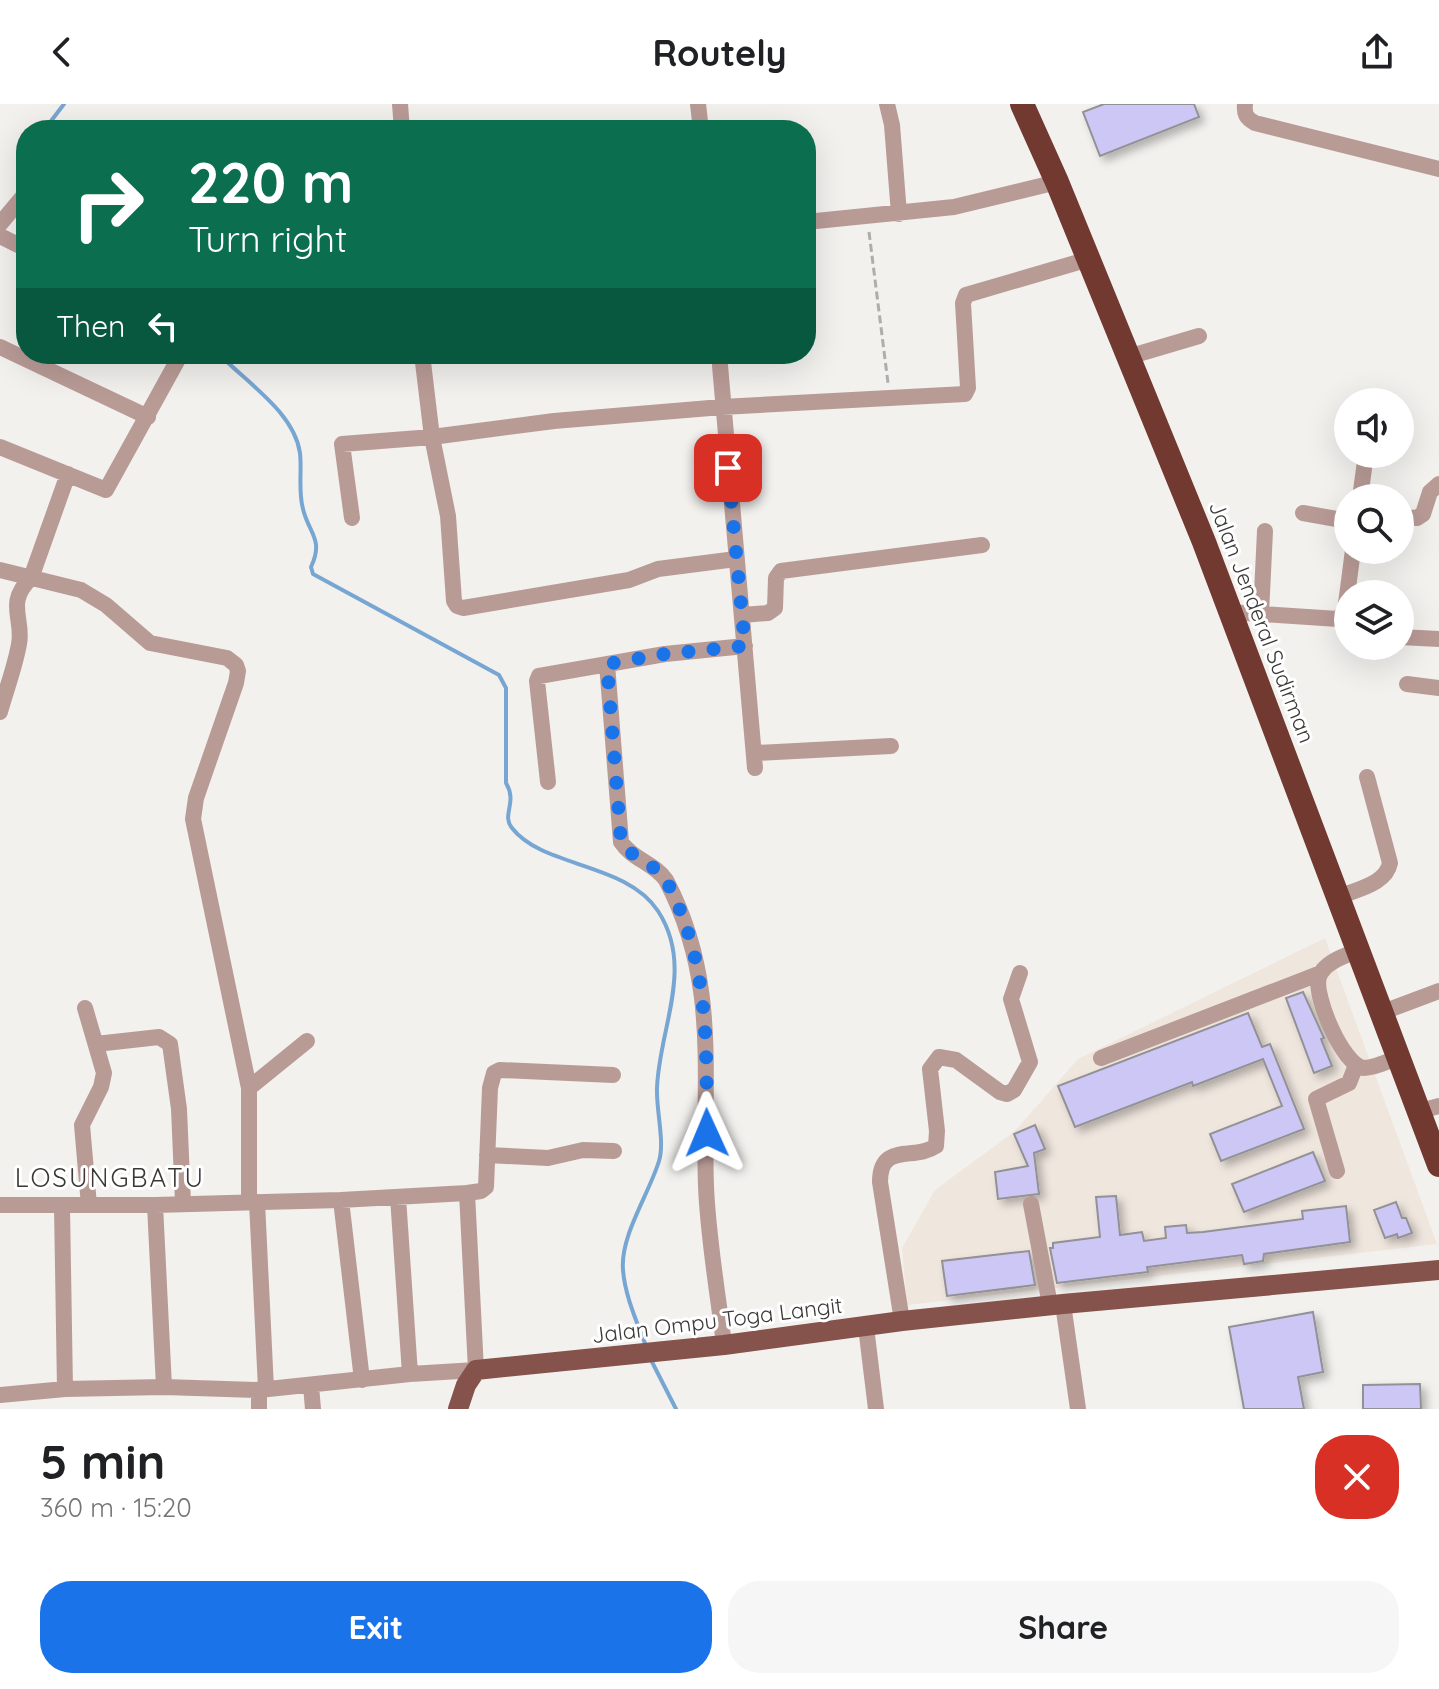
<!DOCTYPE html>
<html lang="en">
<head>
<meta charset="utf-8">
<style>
	body { margin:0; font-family:Quicksand,sans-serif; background:#f6f6f6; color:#202124; height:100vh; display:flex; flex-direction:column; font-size:30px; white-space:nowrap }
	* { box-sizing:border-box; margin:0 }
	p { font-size:26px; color:#757577 }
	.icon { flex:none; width:44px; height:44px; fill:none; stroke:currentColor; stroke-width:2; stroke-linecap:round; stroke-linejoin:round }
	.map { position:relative; height:1305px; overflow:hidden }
	.drawer { display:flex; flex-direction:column; background:#fff; flex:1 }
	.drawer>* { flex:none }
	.top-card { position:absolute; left:16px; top:16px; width:800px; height:244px; border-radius:32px; box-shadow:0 8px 32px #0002; background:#0b6e4f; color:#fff; overflow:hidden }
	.fabs { position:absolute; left:1334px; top:284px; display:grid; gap:16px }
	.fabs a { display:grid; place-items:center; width:80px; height:80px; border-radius:50%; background:#fff; box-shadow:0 8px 32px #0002; font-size:40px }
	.pin { position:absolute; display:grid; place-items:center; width:68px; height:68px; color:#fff; margin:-34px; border-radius:16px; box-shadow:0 4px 12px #0006 }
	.me { position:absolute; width:88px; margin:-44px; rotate:359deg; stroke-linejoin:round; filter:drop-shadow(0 0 6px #0008) }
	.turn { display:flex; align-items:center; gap:28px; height:168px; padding:0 40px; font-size:36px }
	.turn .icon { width:104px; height:104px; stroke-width:2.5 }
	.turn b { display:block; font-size:56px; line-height:68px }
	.then { display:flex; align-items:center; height:76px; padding:0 40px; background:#0003; gap:16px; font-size:30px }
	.round { display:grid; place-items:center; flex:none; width:84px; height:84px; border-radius:32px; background:#f6f6f6 }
	.headline { display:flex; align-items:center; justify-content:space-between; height:136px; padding:0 40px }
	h1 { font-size:48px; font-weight:700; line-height:60px }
	.action { display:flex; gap:16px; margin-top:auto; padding:16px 40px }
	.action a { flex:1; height:92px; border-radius:32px; background:#1a73e8; color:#fff; font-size:32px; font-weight:700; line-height:92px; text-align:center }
	.action a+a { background:#f6f6f6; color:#202124 }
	header { display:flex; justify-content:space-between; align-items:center; height:104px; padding:0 40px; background:#fff; font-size:36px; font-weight:700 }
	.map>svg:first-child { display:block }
	.built { fill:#efe6de }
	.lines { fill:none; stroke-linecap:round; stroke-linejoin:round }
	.stream { stroke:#78a6d2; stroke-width:4 }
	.building { fill:#cdc7f6; stroke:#929195; stroke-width:2; filter:url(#shadow) }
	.path { stroke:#afadab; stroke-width:3; stroke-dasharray:8 4; stroke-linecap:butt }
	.minor { stroke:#b99b96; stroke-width:16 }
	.major { stroke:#85534b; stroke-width:20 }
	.highway { stroke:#723931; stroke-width:24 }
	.route { stroke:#1a73e8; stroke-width:14; stroke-dasharray:0 25.2 }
	.labels { text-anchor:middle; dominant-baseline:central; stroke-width:6; stroke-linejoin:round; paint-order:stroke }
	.street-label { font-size:22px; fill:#3a3938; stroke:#fff }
	.quarter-label { font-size:26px; letter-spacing:2px; fill:#3a3836; stroke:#fff }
</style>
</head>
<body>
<header><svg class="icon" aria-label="back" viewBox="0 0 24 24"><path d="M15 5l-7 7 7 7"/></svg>Routely<svg class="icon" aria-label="share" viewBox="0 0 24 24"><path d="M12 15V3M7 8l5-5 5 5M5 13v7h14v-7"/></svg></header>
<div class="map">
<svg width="1439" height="1305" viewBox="0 0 1439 1305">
	<defs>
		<filter id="shadow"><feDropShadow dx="5" dy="5" stdDeviation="4" flood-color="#0004"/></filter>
	</defs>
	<rect width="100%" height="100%" fill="#f3f1ee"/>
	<path class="built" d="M1325,834l112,306 -530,61 -5,-57 33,-58 80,-59 63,-72z"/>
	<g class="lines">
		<path class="stream" d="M49,26l-1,-5 16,-21
			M219,250c27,28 75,58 81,99 2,18 -2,38 3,56 6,25 21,30 8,58l2,7 186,101 7,13v95c12,20 -5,32 6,45 31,40 114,34 146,83 37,57 1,117 -1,177 -1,22 8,54 2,73 -10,33 -39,75 -36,109 2,26 14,52 23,76
			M650,1254l26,51"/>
	</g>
	<path class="building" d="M1104,0h90l5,13 -99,39 -17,-44z
		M1303,888l21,46 -3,1 11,27 -18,7 -28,-75z
		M1248,909l14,34 8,-3 34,85 -83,32 -11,-27 72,-28 -19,-47 -70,27 -1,-4 -117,45 -17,-41z
		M1035,1021l10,24 -11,4 5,41 -41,5 -3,-27 33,-6 -14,-32z
		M1313,1048l12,29 -81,31 -12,-28z
		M1116,1092l4,39 22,-3 2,9 22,-3 -1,-11 21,-2 1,8 16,-1 100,-13 -1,-8 44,-5 4,36 -86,12 -1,7 -19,3 -2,-9 -95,12 1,5 -91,11 -7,-35h3v-5l47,-6 -4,-40z
		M1396,1098l6,16h4l6,15 -14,5 -1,-4 -12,4 -11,-28z
		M1029,1147l6,34 -88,11 -5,-35z
		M1313,1208l10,60 -25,5 6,32h-60l-15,-82z
		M1420,1280l1,25h-58v-24z"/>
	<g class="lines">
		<path class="path" d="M869,128l19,151"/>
		<path class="minor" d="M400,0l2,26
			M698,0l3,26
			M887,0l5,21 7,89
			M1245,0c-1,10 1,14 10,19l184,46
			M806,118l148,-15 103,-25
			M0,120l26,-31
			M0,132l26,13
			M0,243l148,70
			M422,250l10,83 16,79 6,85 3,5 6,2 166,-28 29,-11 78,-10
			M719,250l36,414
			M1128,253l71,-21
			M0,343l106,43 75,-136
			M1360,394l6,-44
			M1303,409l45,8
			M1400,413l17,1 6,-4 7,-22 9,-8
			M352,414l-10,-74 90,-7 122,-16 168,-14 243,-13 3,-6 -5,-85 3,-8 123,-36
			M0,466l81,20 25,15 44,38 77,15 9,7 2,6 -2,12 -40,115 -3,21 56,269v113
			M1230,508l108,7 7,-8 8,-61
			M1261,510l4,-83
			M742,511l26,-2 7,-5 1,-30 5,-7 201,-26
			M1400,533l39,2
			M607,560l14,178c11,17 33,21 45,38 54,103 36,196 40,306 2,53 12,107 18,159
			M1407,580l32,4
			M0,608c6,-22 15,-45 19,-68 5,-25 -14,-41 12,-66l37,-104
			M755,649l136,-7
			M548,678l-11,-101 2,-5 126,-22 80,-8
			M1339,793c18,-8 47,-13 51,-34l-23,-86
			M1359,846c-14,6 -35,12 -40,27 -6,18 24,89 45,91 11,0 25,-7 35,-11
			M85,904l19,65 -3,14 -19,38 7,80
			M1383,908l56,-21
			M96,940l63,-7 11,7 9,65 4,94
			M1101,954l220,-85
			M249,984l58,-47
			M1420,1007l19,-5
			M487,1051l61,3 35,-8 31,1
			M1337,1067l-21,-72 33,-16 7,-18
			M467,1089l14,-2 5,-4 4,-99 4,-15 6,-3 113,5
			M398,1093l12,177
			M341,1096l21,180
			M257,1098l9,187
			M1031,1100l19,101
			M0,1101h155l186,-5 126,-7 9,177 -66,4 -151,16 -95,-3 -99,2 -65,6
			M155,1101l9,182
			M62,1103l3,182
			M1063,1200l15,105
			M902,1217l-22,-139c0,-40 34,-21 56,-36l1,-15 -7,-62 9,-12 17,3 44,32 7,2 7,-4 16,-28 -19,-63 9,-26
			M866,1223l10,82
			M311,1282l2,23
			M259,1305v-19"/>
		<path class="major" d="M458,1305l8,-24 10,-15 248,-25 178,-24 161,-17 376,-34"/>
		<path class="highway" d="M1022,0l35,78 147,360 235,623"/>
	</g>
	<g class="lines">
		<path class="route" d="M707,1029c-1,-91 3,-170 -41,-253 -12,-17 -34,-21 -45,-38l-14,-178 58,-10 80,-8 -17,-178"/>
	</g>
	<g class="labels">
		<g class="street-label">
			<text transform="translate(1262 518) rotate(69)">Jalan Jenderal Sudirman</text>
			<text transform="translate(717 1216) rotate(-7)">Jalan Ompu Toga Langit</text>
		</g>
		<g class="quarter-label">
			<text x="110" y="1073">LOSUNGBATU</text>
		</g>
	</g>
</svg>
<div class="fabs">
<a><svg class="icon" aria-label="sound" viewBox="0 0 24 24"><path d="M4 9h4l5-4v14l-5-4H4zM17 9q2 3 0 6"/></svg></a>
<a><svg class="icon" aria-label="search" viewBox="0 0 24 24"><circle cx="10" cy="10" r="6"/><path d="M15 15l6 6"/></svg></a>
<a><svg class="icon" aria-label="layers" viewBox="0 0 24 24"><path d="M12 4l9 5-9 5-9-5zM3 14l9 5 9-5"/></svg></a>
</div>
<div class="pin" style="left:728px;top:364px;background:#d93025"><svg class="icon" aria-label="arrive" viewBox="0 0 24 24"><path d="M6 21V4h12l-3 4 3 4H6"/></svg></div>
<svg class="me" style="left:707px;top:1029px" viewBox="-20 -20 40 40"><path d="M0-17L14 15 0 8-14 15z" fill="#1a73e8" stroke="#fff" stroke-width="4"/></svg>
<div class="top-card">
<div class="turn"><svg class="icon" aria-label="right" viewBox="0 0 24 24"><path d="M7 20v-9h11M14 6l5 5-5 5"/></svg><div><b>220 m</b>Turn right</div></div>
<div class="then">Then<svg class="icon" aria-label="left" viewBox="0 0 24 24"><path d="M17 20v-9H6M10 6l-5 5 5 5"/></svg></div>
</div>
</div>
<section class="drawer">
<div class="headline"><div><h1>5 min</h1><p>360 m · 15:20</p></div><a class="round" style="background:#d93025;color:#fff"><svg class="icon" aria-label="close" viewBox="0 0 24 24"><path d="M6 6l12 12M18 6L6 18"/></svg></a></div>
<div class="action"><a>Exit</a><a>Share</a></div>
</section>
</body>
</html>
